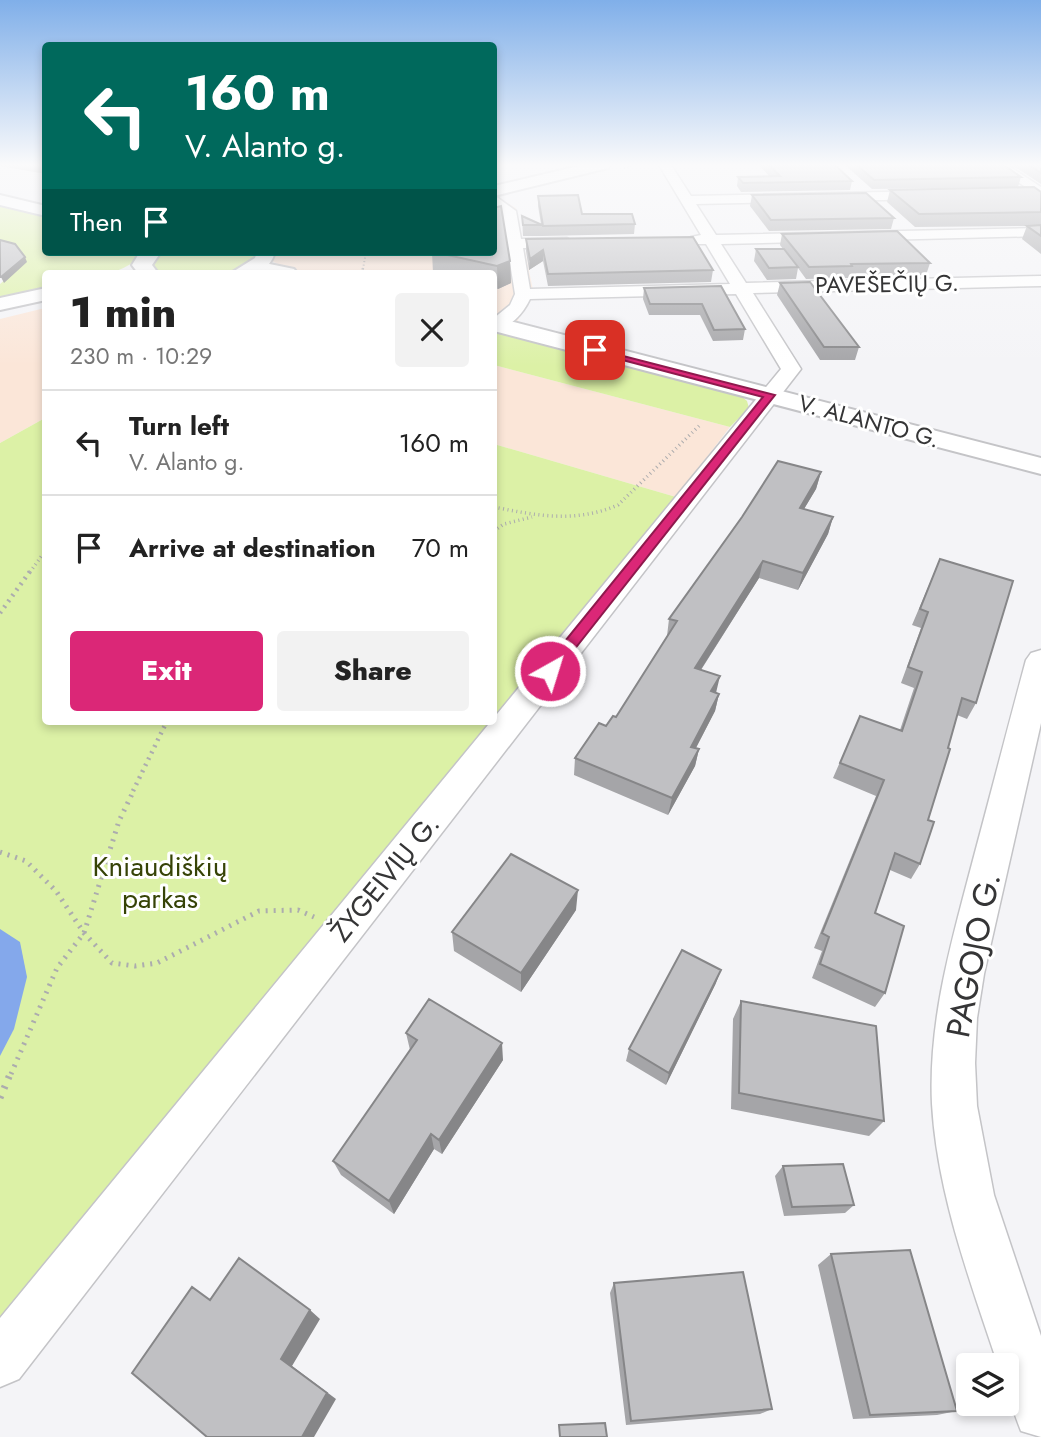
<!DOCTYPE html>
<html lang="en">
<head>
<meta charset="utf-8">
<style>
	body { margin:0; font-family:Jost,sans-serif; background:#f2f2f2; color:#222; height:100vh; display:flex; flex-direction:column; font-size:26px; white-space:nowrap }
	* { box-sizing:border-box; margin:0 }
	p { font-size:23px; color:#767676 }
	.icon { flex:none; width:38px; height:38px; fill:none; stroke:currentColor; stroke-width:2; stroke-linecap:round; stroke-linejoin:round }
	.map { position:relative; flex:1; overflow:hidden }
	.side { position:absolute; left:42px; top:270px; width:455px; height:455px; display:flex; flex-direction:column; background:#fff; border-radius:7px; box-shadow:0 4px 10px #0003 }
	.side>* { flex:none }
	.banner { position:absolute; left:42px; top:42px; width:455px; height:214px; border-radius:7px; box-shadow:0 4px 10px #0003; background:#00695c; color:#fff; overflow:hidden }
	.buttons { position:absolute; left:956px; top:1353px; display:grid; gap:14px }
	.buttons a { display:grid; place-items:center; width:63px; height:63px; border-radius:7px; background:#fff; box-shadow:0 4px 10px #0003; font-size:35px }
	.pin { position:absolute; display:grid; place-items:center; width:60px; height:60px; color:#fff; margin:-30px; border-radius:14px; box-shadow:0 4px 10px #0006 }
	.me { position:absolute; width:77px; margin:-38px; rotate:39deg; stroke-linejoin:round; filter:drop-shadow(0 0 5px #0008) }
	.turn { display:flex; align-items:center; gap:24px; height:147px; padding:0 28px; font-size:32px }
	.turn .icon { width:91px; height:91px; stroke-width:2.5 }
	.turn b { display:block; font-size:49px; line-height:60px }
	.then { display:flex; align-items:center; height:66px; padding:0 28px; background:#0003; gap:14px; font-size:26px }
	.round { display:grid; place-items:center; flex:none; width:74px; height:74px; border-radius:7px; background:#f2f2f2 }
	.headline { display:flex; align-items:center; justify-content:space-between; height:119px; padding:0 28px }
	h1 { font-size:42px; font-weight:800; line-height:52px }
	.cta { display:flex; gap:14px; margin-top:auto; padding:14px 28px }
	.cta a { flex:1; height:80px; border-radius:7px; background:#db2777; color:#fff; font-size:28px; font-weight:800; line-height:80px; text-align:center }
	.cta a+a { background:#f2f2f2; color:#222 }
	ul { padding:0; list-style:none }
	li { display:flex; align-items:center; gap:21px; height:105px; padding:0 28px; border-top:2px solid #e0e0e0 }
	li div { flex:1 }
	li b { display:block; font-size:26px }
	li em { font-style:normal }
	.map>svg:first-child { display:block }
	.commercial { fill:#fbe6d8 }
	.green { fill:#dcf1a6 }
	.water { fill:#84a8eb }
	.lines { fill:none; stroke-linecap:round; stroke-linejoin:round }
	.street-casing { stroke:#c4c4c7; stroke-width:3 }
	.secondary-casing { stroke:#c4c4c7; stroke-width:4 }
	.primary-casing { stroke:#c4c4c7; stroke-width:4 }
	.path-far5 { stroke:#acacae; stroke-width:2; stroke-dasharray:1 2.5; stroke-linecap:butt }
	.path-far4 { stroke:#acacae; stroke-width:2.5; stroke-dasharray:1 2.5; stroke-linecap:butt }
	.path-far3 { stroke:#acacae; stroke-width:3.5; stroke-dasharray:1 3.5; stroke-linecap:butt }
	.path-far2 { stroke:#acacae; stroke-width:4.5; stroke-dasharray:2 5; stroke-linecap:butt }
	.path-far1 { stroke:#acacae; stroke-width:5; stroke-dasharray:2 6; stroke-linecap:butt }
	.path { stroke:#acacae; stroke-width:7; stroke-dasharray:2.5 8; stroke-linecap:butt }
	.street { fill:#fff; fill-rule:evenodd }
	.secondary { fill:#fff; fill-rule:evenodd }
	.primary { fill:#fff; fill-rule:evenodd }
	.wall { fill:#a5a5a8 }
	.shaded-wall { fill:#868688 }
	.building { fill:#c0c0c3; stroke:#868688; stroke-width:2 }
	.route { fill:#db2777; stroke:#8e194d; stroke-width:2 }
	.labels { text-anchor:middle; dominant-baseline:central; stroke-width:6; stroke-linejoin:round; paint-order:stroke }
	.far-street-label { font-size:23px; fill:#353536; stroke:#fff }
	.park-label { font-size:28px; fill:#364306; stroke:#fff }
	.street-label { font-size:28px; fill:#353536; stroke:#fff }
	.near-street-label { font-size:33px; fill:#353536; stroke:#fff }
</style>
</head>
<body>
<div class="map">
<svg width="1041" height="1437" viewBox="0 0 1041 1437">
	<rect width="100%" height="100%" fill="#f4f4f7"/>
	<path class="commercial" d="M501,199l15,9 17,82 -18,36 -21,-6v-47h-189l-22,-6 -11,-6 1,-9h221v-51z
		M45,308v110l-45,25v-124z
		M494,365l236,62 -54,70 -182,-53z"/>
	<path class="green" d="M0,200l45,11 1,41h98c-27,31 -60,21 -98,21l-1,16 -45,11v-16l25,-22 -25,-15z
		M158,252h101l-1,6 -28,15h-72l-7,-4v-12z
		M494,330l244,63 9,8 2,7 -19,19 -236,-62z
		M45,418l1,303h448v-277l182,53 -676,836v-890z"/>
	<path class="water" d="M0,929l20,13 7,35 -13,52 -14,27z"/>
	<g class="lines">
		<defs>
			<path id="street" d="M659,165h12l20,31 240,-5 7,4 -7,4 -235,5 20,31 325,-7v8l-320,8 25,39 295,-7v10l-288,7 48,76 -782,1010 -19,8v-69l781,-949 -45,-75 -206,5c-7,15 -20,29 -36,31v-12l16,-13 5,-11 -13,-82 -8,-7v-10l22,16 5,28 46,-1 8,5 -8,5h-44l7,41 200,-5 -24,-40h-10l-7,-4 2,-3 10,-2z
				M992,165h15l34,22v10z
				M1041,650v73l-57,251 -7,44 -2,45 2,43 17,89 47,141v101l-20,-6c-9,-23 -15,-41 -15,-66h-8c-28,-84 -61,-172 -66,-261 -4,-84 20,-164 41,-244 18,-67 35,-134 53,-200l5,-7z"/>
			<path id="secondary" d="M0,195l46,11v10l-46,-11z
				M255,261l39,8 3,4 -49,-2 -3,-4 3,-4z
				M494,317l547,141v16l-547,-143z"/>
			<path id="primary" d="M583,165h27l-2,3 -114,28v-10z
				M140,252h21l-9,13 6,8h-20l-6,-8z
				M257,252h18c-6,22 -24,21 -44,21l24,-15z
				M46,288v12l-46,10v-12z"/>
		</defs>
		<use href="#street" class="street-casing"/>
		<use href="#secondary" class="secondary-casing"/>
		<use href="#primary" class="primary-casing"/>
		<path class="path-far5" d="M624,168l10,-3
			M363,269l3,-17"/>
		<path class="path-far4" d="M362,273l1,-6"/>
		<path class="path-far3" d="M494,507c44,9 82,16 124,-2l83,-81
			M494,531l10,-7 28,-7
			M30,572l16,-22"/>
		<path class="path-far2" d="M0,613l31,-43
			M133,791l34,-70"/>
		<path class="path-far1" d="M0,852l26,9 30,30 28,42 28,30 23,3 22,-3 102,-52 39,-1 16,7
			M11,1074l46,-106 27,-35 35,-112 15,-31"/>
		<path class="path" d="M0,1098l11,-26"/>
		<use href="#street" class="street"/>
		<use href="#secondary" class="secondary"/>
		<use href="#primary" class="primary"/>
	</g>
	<path class="wall" d="M0,165h46v9l-46,-8z
		M759,165h76l17,16 -2,9 -109,2 -4,-6 1,-9h32z
		M845,165h159l17,12 -3,10 -146,2z
		M1012,165h29v19z
		M890,190l151,2v62l-19,-15 5,-13h3l-115,1 -28,-25z
		M752,195l142,23 -3,11 -122,2 -19,-25z
		M538,196l44,18 53,10 -1,10 -92,2v-2v2h-19l-1,-20 19,8 -3,-18z
		M782,234l148,29 -4,12 -76,1 -1,2 -43,1 -8,-11 -2,11 -29,1 -13,-19 2,-12h27l-3,-4z
		M526,239l187,31 -2,12 -163,4 -5,-25 -14,9 -3,-19z
		M432,252l78,9 1,22 -13,6 -4,-1v-15h-61z
		M780,283l79,64 -4,13h-35l-43,-65z
		M721,286l24,43 -2,11 -30,1 -13,-26h-51l-6,-16 1,-11z
		M821,472l-5,17 -12,20 29,8 -5,17 -30,56 -39,-12 -58,92 15,23 3,1 -4,17 -19,37 3,1 -4,17 -27,49 -94,-40 1,-17 41,-41 51,-81 2,-17z
		M940,559l36,144 -9,16 -10,-4 -29,105 -8,44 -9,15 -21,-9 -15,43 10,80 -10,14 -63,-29 10,-27 -8,-3 62,-152 -43,-18 27,-62 40,14 14,-42 -13,-5 20,-55 -9,-3z
		M576,910l-55,82 -67,-41 -2,-19z
		M716,983l-50,102 -40,-24 3,-12z
		M741,1001l143,120 -15,15 -138,-27 2,-90z
		M406,1033l97,27 -61,94 -8,-5 -40,65 -53,-39 -8,-14 77,-111z
		M783,1166l71,39 -9,8 -61,3 -9,-40z
		M831,1254l126,157 -20,4 -84,4 -35,-154z
		M614,1283l158,126 -12,5 -134,11 -16,-132z"/>
	<path class="shaded-wall" d="M543,250v11l-14,9 1,-11z
		M25,257l2,5 -23,21 -3,-6z
		M510,261l1,22 -13,6 -1,-23z
		M821,472l-5,17 -21,35 5,-16z
		M833,517l-5,17 -30,56 5,-17z
		M763,561l-4,17 -68,107 4,-17z
		M720,676l-4,17 -5,-2z
		M719,694l-4,17 -27,52 3,-16z
		M699,749l-4,17 -27,49 4,-17z
		M578,890l-2,20 -55,82v-19z
		M721,970l-5,13 -50,102 3,-12z
		M502,1043l1,17 -61,94 -3,-14z
		M431,1134l3,15 -40,65 -5,-13z
		M310,1310l10,9 -28,47 44,33 -22,38h-12l-21,-78z"/>
	<path class="building" d="M769,165h66l17,16 -109,2 -5,-6 42,-1z
		M857,165h147l17,12 -147,3z
		M1029,165h12v8z
		M1034,187l7,5v20l-122,2 -29,-24z
		M866,193l28,25 -123,2 -19,-25z
		M578,195l4,19h50l3,10 -92,2 -5,-30z
		M501,206l9,55 -13,5 -63,-14h60v-44z
		M522,216l20,9h-19z
		M1041,225v11l-14,-10z
		M897,231l33,32 -79,1 1,2 -43,1 -27,-33z
		M693,237l20,33 -165,4 -5,-24 -13,9 -4,-20z
		M0,240l15,4 10,13 -24,20h-1z
		M756,249h28l14,18 -29,1z
		M810,282l49,65h-35l-44,-64z
		M721,286l24,43 -31,1 -12,-26h-52l-6,-16z
		M778,461l43,11 -21,36 33,9 -30,56 -40,-12 -68,107 25,8 -9,15 8,3 -28,53 8,2 -27,49 -97,-40 24,-35 7,3 7,-10 3,1 61,-96 -8,-2 73,-102z
		M940,559l73,22 -37,122 -14,-5 -14,50 2,1 -22,71 6,2 -14,42 -25,-11 -20,60 29,13 -19,67 -65,-29 9,-27 -7,-4 62,-153 -44,-17 20,-47 42,15 20,-59 -14,-5 20,-55 -8,-3z
		M511,854l67,36 -57,83 -69,-41z
		M682,950l39,20 -52,103 -40,-24z
		M429,999l73,44 -63,97 -8,-6 -42,67 -56,-40 84,-121 -11,-7z
		M741,1001l135,25 8,95 -145,-28z
		M843,1164l11,41 -62,2 -9,-41z
		M910,1250l47,161 -87,4 -39,-161z
		M239,1258l71,52 -29,49 46,34 -25,44h-95l-75,-64 60,-86 18,13z
		M743,1272l29,137 -141,12 -17,-138z
		M605,1423l2,14h-47l-1,-12z"/>
	<linearGradient id="sky" x2="0" y2="1"><stop stop-color="#80afe9"/><stop offset="0.45" stop-color="#fafafb"/><stop offset="1" stop-color="#fafafb" stop-opacity="0"/></linearGradient>
	<rect width="1041" height="366" fill="url(#sky)"/>
	<path class="route" d="M592,348l183,47 -220,279 -5,2 -8,-5 2,-4 219,-270 -171,-45z"/>
	<g class="labels">
		<g class="far-street-label">
			<text transform="translate(887 284) rotate(-1)">PAVEŠEČIŲ G.</text>
			<text transform="translate(869 421) rotate(15)">V. ALANTO G.</text>
		</g>
		<g class="park-label">
			<text x="160" y="866">Kniaudiškių<tspan x="160" dy="32">parkas</tspan></text>
		</g>
		<g class="street-label">
			<text transform="translate(385 878) rotate(-51)">ŽYGEIVIŲ G.</text>
		</g>
		<g class="near-street-label">
			<text transform="translate(973 955) rotate(-79)">PAGOJO G.</text>
		</g>
	</g>
</svg>
<div class="buttons">
<a><svg class="icon" aria-label="layers" viewBox="0 0 24 24"><path d="M12 4l9 5-9 5-9-5zM3 14l9 5 9-5"/></svg></a>
</div>
<div class="pin" style="left:595px;top:350px;background:#d93025"><svg class="icon" aria-label="arrive" viewBox="0 0 24 24"><path d="M6 21V4h12l-3 4 3 4H6"/></svg></div>
<svg class="me" style="left:550px;top:671px" viewBox="-20 -20 40 40"><circle r="17" fill="#db2777" stroke="#fff" stroke-width="3"/><path d="M0-11L8 9 0 5-8 9z" fill="#fff"/></svg>
<div class="banner">
<div class="turn"><svg class="icon" aria-label="left" viewBox="0 0 24 24"><path d="M17 20v-9H6M10 6l-5 5 5 5"/></svg><div><b>160 m</b>V. Alanto g.</div></div>
<div class="then">Then<svg class="icon" aria-label="arrive" viewBox="0 0 24 24"><path d="M6 21V4h12l-3 4 3 4H6"/></svg></div>
</div>
<section class="side">
<div class="headline"><div><h1>1 min</h1><p>230 m · 10:29</p></div><a class="round"><svg class="icon" aria-label="close" viewBox="0 0 24 24"><path d="M6 6l12 12M18 6L6 18"/></svg></a></div>
<ul>
<li><svg class="icon" aria-label="left" viewBox="0 0 24 24"><path d="M17 20v-9H6M10 6l-5 5 5 5"/></svg><div><b>Turn left</b><p>V. Alanto g.</p></div><em>160 m</em></li>
<li><svg class="icon" aria-label="arrive" viewBox="0 0 24 24"><path d="M6 21V4h12l-3 4 3 4H6"/></svg><div><b>Arrive at destination</b></div><em>70 m</em></li>
</ul>
<div class="cta"><a>Exit</a><a>Share</a></div>
</section>
</div>
</body>
</html>
